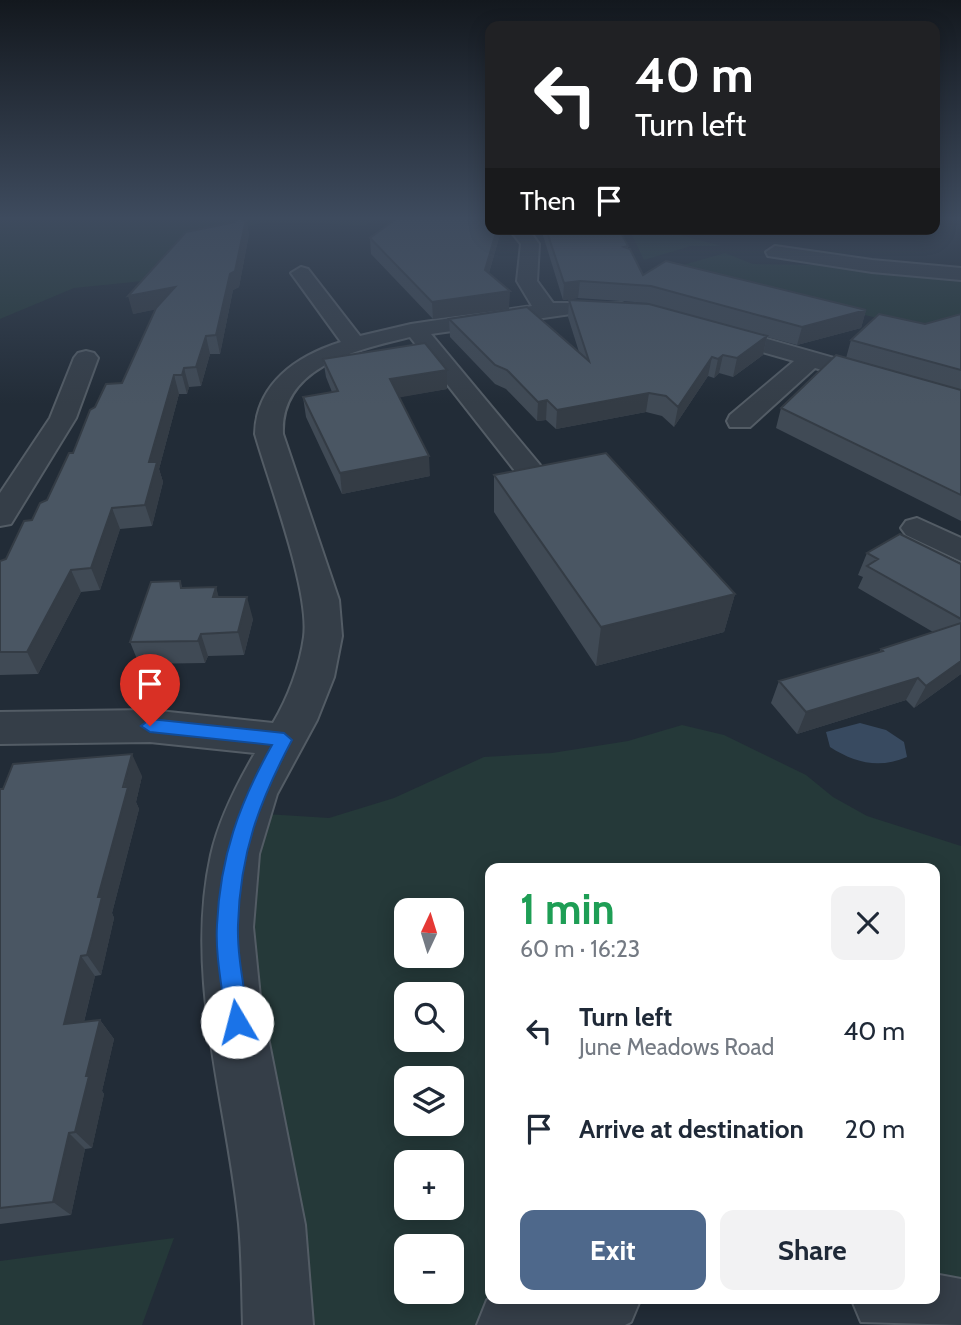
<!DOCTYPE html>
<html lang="en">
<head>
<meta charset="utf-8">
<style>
	body { margin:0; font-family:Cabin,sans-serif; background:#f2f2f3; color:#1f2937; height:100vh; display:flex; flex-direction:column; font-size:26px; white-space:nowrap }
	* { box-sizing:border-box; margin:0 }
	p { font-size:23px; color:#747a83 }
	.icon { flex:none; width:38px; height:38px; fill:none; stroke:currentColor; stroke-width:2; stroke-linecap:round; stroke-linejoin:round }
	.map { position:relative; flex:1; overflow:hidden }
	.drawer { position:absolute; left:485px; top:863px; width:455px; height:441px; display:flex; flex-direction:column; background:#fff; border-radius:14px; box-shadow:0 4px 18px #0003 }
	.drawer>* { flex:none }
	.banner { position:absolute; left:485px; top:21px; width:455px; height:214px; border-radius:14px; box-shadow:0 4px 18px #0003; background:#202124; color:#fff; overflow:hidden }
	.needle { width:46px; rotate:4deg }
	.fabs { position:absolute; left:394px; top:898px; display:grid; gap:14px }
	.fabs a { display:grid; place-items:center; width:70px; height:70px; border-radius:14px; background:#fff; box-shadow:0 4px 18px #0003; font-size:35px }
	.pin { position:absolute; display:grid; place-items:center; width:60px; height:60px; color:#fff; margin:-72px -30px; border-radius:50% 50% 50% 0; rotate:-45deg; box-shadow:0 0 7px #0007 }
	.pin .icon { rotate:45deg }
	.me { position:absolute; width:77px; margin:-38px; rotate:352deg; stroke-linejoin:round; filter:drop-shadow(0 0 5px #0008) }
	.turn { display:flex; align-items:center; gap:24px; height:147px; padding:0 35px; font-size:32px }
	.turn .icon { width:91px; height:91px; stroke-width:2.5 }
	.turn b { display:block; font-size:49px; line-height:60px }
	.then { display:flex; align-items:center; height:66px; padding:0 35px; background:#0003; gap:14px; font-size:26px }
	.round { display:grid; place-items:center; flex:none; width:74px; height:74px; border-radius:14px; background:#f2f2f3 }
	.head { display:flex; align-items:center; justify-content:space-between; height:119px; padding:0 35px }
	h1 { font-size:42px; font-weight:700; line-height:52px; color:#1e9e55 }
	.cta { display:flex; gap:14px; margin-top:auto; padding:14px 35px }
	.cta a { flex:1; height:80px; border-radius:14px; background:#4e688b; color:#fff; font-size:28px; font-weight:700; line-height:80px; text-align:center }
	.cta a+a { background:#f2f2f3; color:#1f2937 }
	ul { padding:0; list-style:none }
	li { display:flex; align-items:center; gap:21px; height:98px; padding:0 35px }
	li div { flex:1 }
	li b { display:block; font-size:26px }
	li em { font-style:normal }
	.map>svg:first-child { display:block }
	.green { fill:#253939; fill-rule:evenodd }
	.water { fill:#384a60 }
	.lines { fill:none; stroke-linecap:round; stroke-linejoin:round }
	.minor-casing { stroke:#535c65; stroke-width:4 }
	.minor { fill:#353e48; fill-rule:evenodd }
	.wall { fill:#404a55 }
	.shaded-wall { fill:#343c45 }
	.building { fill:#4a5663; stroke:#343c45; stroke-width:2 }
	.route { fill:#1a73e8; stroke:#114b97; stroke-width:2 }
</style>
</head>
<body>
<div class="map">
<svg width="961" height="1325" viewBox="0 0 961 1325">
	<rect width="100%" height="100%" fill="#222c37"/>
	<path class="green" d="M0,219h374l-7,6 -100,-3 -89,19 -35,40 -69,7 -74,31z
		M629,229h27l66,17h-31l-47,14z
		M725,253l28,11 65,1 143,15v40l-47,7 -242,-59z
		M682,725l42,10 82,40 27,22 34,19 94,30v468l-27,-16v-430h-444v430l22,27h-234l-45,-328 15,-184 81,5 65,-20 90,-41 68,-4 76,-12zM406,910h46v46h-46zM406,994h46v46h-46zM406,1078h46v46h-46zM406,1162h46v46h-46zM406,1246h46v46h-46z
		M174,1238l-32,87h-142v-64z"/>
	<path class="water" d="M860,723l26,7 18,12 3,15c-28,12 -52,6 -77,-10l-4,-15z"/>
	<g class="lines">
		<defs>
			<path id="minor" d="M509,229h19l11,15 -2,37 16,22h69l11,6 -11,6 -44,-2 -147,21 104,125 5,6 -5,6 -10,3 -10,-3 -105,-134c-53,13 -130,29 -127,97l56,166 3,36 -8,41 -17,43 -40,74 -18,60 -6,73 7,70 45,228 8,100h-70c-1,-33 -1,-68 -4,-101 -12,-121 -55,-247 -28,-369 8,-36 26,-71 44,-102l-105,-11 -150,2v-32l150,-2 123,13c15,-25 27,-57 31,-86 6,-46 -35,-154 -49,-203 1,-50 41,-78 86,-92l-50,-69 10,-6 7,2 52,67 51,-12 121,-18 -15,-25 4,-37z
				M775,246l97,14 89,8v12l-89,-8 -104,-16 -2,-4z
				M714,324l247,70v16l-146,-42 -65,59h-20l-3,-6 3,-6 64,-54 -88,-25 -3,-5z
				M86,351l8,2 4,5 -22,60 -65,106 -11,2v-33l50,-75 24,-60 4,-5z
				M917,518l44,20v23l-55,-26 -5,-7 5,-7z
				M934,1274l27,5v46l-100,-3 -10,-24h83z
				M491,1298h150l-10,24 -6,3h-148l10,-25z"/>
		</defs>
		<use href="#minor" class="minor-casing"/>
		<use href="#minor" class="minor"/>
	</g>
	<path class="wall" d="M237,219h9l3,15 -10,53 -6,3 -13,64h-10l-9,32 -12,1 -2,7h-8l-20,75 4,13 -11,44 -32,3 -20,61 -19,2 -43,82 -38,1v-114l6,-2 41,-59 26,-47 22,-46 27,-24 34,-74 -23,5z
		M541,229h78l9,17v2l15,27 223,35 -5,18 -64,17 -30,-8 -4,18 -30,22 -14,-4 -5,5 -6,-2 -34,51 -12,-11 -16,-4 -90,17 -10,-9 -9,1 -31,-32 -11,-5 -45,-47 -1,-18 130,33 -11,-35 1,-17 80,3 -71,-5 -15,2z
		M501,231l-12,42 20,36 -76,10 -62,-65 -1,-16z
		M961,314v207l-185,-93 5,-20 65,-50 5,-18 74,-16z
		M323,359l124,11v19l-48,8 31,79 -88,18 -36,-77 -3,-20 29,-5 -6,-15z
		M494,475l241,119 -11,38 -128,34 -102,-154z
		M867,553l94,11v110l-47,34 -8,-8 -109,34 -26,-31 8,-22 100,-29 2,-3 52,-17 -75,-44 5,-11 -5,-2z
		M180,581l2,6h34l2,10 35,22 -9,36 -36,1 -3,7 -66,1 -9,-22z
		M142,776l-6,26 3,7 -27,104 2,5 -13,57 -6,1 -11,46 16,-2 14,19 -12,52 2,3 -12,54 -7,1 -14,66 -71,9v-435z"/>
	<path class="shaded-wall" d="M242,219h3l1,2v-2l3,15 -10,53 -6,3 -13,64 -4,-19z
		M497,229h4v2l-16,55v-16z
		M580,281l-2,17 -15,2 1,-17z
		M175,287l4,18 -46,9 -5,-18z
		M510,291l-1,18 -76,10 -1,-17z
		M866,310l-5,18 -64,17 5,-18z
		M206,336l4,18 -9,32 -5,-19z
		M767,336l-4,19 -30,22 4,-19z
		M723,355l-4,18 -5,5 4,-19z
		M712,357l-4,19 -34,51 4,-20z
		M184,368l5,19 -2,7 -5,-19z
		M447,370v19l-56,10 -1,-20z
		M174,375l5,19 -20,75 4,13 -11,44 -7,-21 4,-43z
		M649,393l-3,19 -90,17 1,-19z
		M547,400l-1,20 -9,1 1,-19z
		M429,456l1,20 -88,18 -2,-21z
		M112,508l8,21 -20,61 -9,-22z
		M71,570l10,22 -43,82 -11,-22z
		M216,587l6,22 -9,-12z
		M735,594l-11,38 -128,34 5,-39z
		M247,597l6,22 -9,36 -6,-23z
		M201,634l7,22 -3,7 -7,-22z
		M961,661v13l-47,34 12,-22z
		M918,678l-12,22 -109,34 9,-22z
		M132,754l10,22 -6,26 3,7 -27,104 2,5 -13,57 -14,-20 11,-58z
		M81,956l14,20 -16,66 -15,-18z
		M100,1020l14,19 -12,52 2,3 -12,54 -17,-16 11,-56z
		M69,1133l16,16 -14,66 -18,-13z"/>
	<path class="building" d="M237,219h5v1l4,-1 -11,52 -5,3 -14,61 -10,1 -10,31 -12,1 -2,7h-8l-25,87h8l-12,43 -33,3 -21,60 -20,2 -44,82h-27v-91l6,-2 18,-38 8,-1 8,-17 7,-3 22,-47h4l17,-43 5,-3 11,-23 16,-1 34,-75 19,-21 -47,9 58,-64 49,-10z
		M396,219h94v10h7l-12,41 25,21 -78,11 -62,-64z
		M546,229h73l9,17 -4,1 6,2 13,26 23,-14 200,49 -64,17 -151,-41 -71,-5 -16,2z
		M569,300l80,4 118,32 -30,22 -14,-3 -5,4 -6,-2 -34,50 -12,-11 -17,-3 -92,17 -10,-10 -9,2 -31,-32 -12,-5 -46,-46 78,-12 62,54z
		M879,314l46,10 36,-10v56l-110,-30z
		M425,343l22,27 -57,9 39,77 -89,17 -37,-76 35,-6 -15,-32z
		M836,355l125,35v105l-180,-87z
		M606,453l129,141 -134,33 -107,-152z
		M900,534l61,30v55l-94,-53 11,-7 -11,-6z
		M180,581l1,7 35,-1 -3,10h34l-9,35 -37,2 -3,7 -68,1 21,-60z
		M961,623v38l-35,25 -8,-8 -112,34 -27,-31 104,-30 -2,-2z
		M132,754l-9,33h5l-30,110h4l-10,40 -5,18 -6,1 -17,68 36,-4 -14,56h3l-14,56 -6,1 -16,69 -53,6v-419h3l10,-25z"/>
	<linearGradient id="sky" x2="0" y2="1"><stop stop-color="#13181e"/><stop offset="0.54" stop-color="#3e4b5e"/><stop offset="1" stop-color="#3e4b5e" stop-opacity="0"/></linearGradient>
	<rect width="961" height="404" fill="url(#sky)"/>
	<path class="route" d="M150,719l134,14 8,7c-33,62 -52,113 -54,185 -1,32 7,66 11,97l-4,8 -8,4 -8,-4 -3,-8c-3,-31 -11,-66 -9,-97 3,-68 22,-121 55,-180l-122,-13 -9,-6z"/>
</svg>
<div class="fabs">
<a><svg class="needle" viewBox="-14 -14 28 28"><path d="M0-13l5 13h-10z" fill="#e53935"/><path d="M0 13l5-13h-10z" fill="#747a83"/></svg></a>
<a><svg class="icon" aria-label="search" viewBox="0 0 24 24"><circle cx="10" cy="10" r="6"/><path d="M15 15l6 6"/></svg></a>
<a><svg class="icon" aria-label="layers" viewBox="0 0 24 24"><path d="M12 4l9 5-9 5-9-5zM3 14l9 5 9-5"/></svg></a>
<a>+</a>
<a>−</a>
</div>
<div class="pin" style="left:150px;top:726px;background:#d93025"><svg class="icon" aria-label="arrive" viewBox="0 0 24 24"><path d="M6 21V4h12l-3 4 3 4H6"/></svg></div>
<svg class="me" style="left:237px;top:1022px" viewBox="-20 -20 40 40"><circle r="19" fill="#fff"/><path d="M0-13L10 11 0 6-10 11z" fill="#1a73e8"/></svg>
<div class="banner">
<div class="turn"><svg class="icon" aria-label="left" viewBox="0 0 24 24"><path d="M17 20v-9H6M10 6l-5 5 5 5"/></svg><div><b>40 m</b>Turn left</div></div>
<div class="then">Then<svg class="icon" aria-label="arrive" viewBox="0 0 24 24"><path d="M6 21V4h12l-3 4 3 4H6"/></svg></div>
</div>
<section class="drawer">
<div class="head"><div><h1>1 min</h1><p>60 m · 16:23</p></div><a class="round"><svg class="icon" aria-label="close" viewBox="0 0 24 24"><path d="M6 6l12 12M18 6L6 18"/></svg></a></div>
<ul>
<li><svg class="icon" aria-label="left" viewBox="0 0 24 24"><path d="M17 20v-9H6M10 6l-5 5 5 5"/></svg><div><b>Turn left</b><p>June Meadows Road</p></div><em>40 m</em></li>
<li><svg class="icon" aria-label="arrive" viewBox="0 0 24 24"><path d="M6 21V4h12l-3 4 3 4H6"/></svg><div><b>Arrive at destination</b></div><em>20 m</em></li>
</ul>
<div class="cta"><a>Exit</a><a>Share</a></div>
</section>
</div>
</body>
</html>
